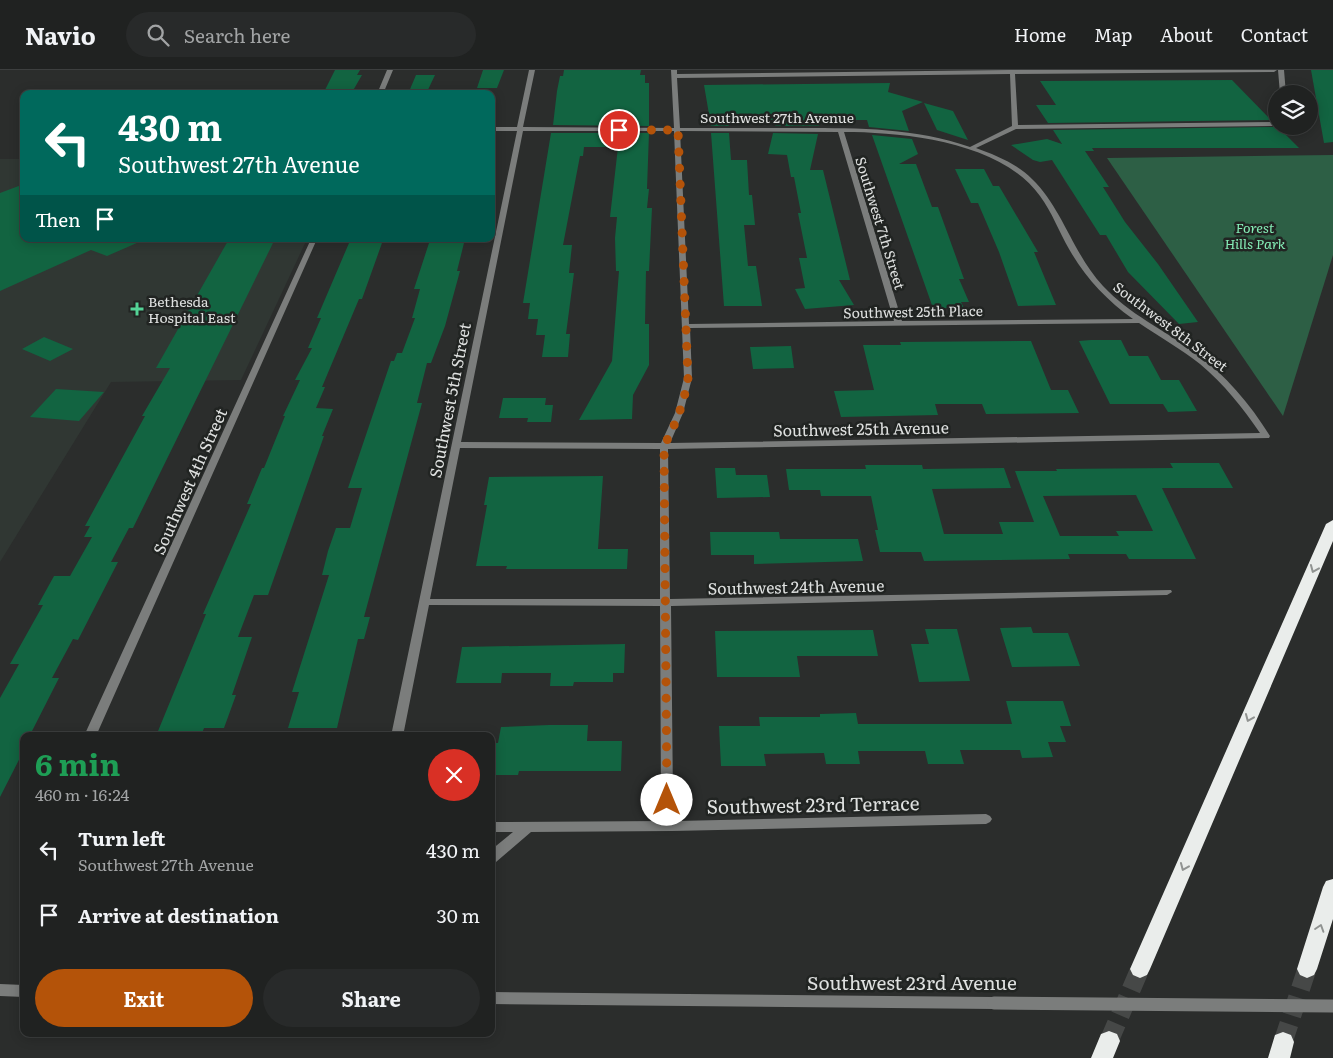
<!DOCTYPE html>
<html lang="en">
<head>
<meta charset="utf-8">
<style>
	body { margin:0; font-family:Literata,serif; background:#282a2a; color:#f1f3f6; height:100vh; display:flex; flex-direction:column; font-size:19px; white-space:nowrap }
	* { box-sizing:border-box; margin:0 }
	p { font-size:16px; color:#a2a4a5 }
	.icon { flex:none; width:28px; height:28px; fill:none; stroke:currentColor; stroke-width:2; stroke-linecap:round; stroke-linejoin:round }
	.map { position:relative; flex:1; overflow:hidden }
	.details { position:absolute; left:20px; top:662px; width:475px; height:305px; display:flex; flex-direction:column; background:#202221; border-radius:10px; box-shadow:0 2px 12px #0003,0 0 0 1px #3d3f3f }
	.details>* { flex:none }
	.guide { position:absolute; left:20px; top:20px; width:475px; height:152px; border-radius:10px; box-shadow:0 2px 12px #0003,0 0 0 1px #3d3f3f; background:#00695c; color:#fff; overflow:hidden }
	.controls { position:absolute; left:1268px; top:15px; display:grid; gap:10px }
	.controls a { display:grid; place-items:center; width:50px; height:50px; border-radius:50%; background:#202221; box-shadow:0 2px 12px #0003,0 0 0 1px #3d3f3f; font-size:25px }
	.pin { position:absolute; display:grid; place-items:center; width:42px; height:42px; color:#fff; margin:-21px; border:2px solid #fff; border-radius:50%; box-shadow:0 1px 5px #0007 }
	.me { position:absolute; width:55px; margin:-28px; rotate:0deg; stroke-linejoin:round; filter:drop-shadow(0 0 4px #0008) }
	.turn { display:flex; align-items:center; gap:18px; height:105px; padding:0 15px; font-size:22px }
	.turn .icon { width:65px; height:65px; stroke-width:2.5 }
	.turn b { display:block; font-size:35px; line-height:42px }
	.then { display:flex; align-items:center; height:48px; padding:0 15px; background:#0003; gap:10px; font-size:19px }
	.round { display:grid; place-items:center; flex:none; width:52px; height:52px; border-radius:26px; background:#282a2a }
	.overview { display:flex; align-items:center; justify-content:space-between; height:85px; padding:0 15px }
	h1 { font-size:30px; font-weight:700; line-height:38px; color:#1e9e55 }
	.cta { display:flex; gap:10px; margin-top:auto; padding:10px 15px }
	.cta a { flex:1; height:58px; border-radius:30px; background:#b45309; color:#fff; font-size:20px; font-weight:700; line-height:58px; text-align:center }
	.cta a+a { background:#282a2a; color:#f1f3f6 }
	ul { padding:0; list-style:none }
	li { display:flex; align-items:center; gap:15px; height:65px; padding:0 15px }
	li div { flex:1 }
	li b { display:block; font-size:19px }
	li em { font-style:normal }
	header { display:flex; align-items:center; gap:30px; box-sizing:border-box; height:70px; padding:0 25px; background:#202221; border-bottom:1px solid #3d3f3f }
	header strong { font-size:24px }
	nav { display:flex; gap:28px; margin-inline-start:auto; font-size:18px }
	.search { width:350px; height:45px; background:#282a2a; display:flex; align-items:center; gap:12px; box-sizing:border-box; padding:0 18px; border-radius:28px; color:#a2a4a5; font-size:19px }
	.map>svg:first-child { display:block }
	.built { fill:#303733 }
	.green { fill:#2d5f45 }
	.building { fill:#126441; fill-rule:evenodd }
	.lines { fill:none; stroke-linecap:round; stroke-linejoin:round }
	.motorway-tunnel { stroke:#464847; stroke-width:19; stroke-dasharray:19 9; stroke-linecap:butt }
	.minor { fill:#7b7d7c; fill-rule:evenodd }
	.tertiary { fill:#7b7d7c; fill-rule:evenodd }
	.motorway { fill:#eaedeb; fill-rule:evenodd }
	.tertiary-bridge { stroke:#7b7d7c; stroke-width:13 }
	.oneway { stroke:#909391 }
	.route { stroke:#b45309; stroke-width:9; stroke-dasharray:0 16.2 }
	.poi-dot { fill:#54d396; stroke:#212422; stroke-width:2 }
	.labels { text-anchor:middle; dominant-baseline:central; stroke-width:5; stroke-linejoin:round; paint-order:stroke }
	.far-street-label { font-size:14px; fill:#dfe1e0; stroke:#212422 }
	.far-park-label { font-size:14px; font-style:italic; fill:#85edb6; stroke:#212422 }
	.far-poi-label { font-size:14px; fill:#dfe1e0; stroke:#212422; text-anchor:start }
	.street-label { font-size:16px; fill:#dfe1e0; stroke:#212422 }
	.near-street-label { font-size:19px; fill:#dfe1e0; stroke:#212422 }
</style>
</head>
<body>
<header>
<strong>Navio</strong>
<div class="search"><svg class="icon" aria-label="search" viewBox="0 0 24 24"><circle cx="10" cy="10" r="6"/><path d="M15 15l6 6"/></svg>Search here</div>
<nav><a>Home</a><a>Map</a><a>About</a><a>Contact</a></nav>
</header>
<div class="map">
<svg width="1333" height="988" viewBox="0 0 1333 988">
	<rect width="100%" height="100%" fill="#2b2d2c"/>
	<path class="built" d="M0,89h24v80h283l-66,141 -130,2 -111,180z"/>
	<path class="green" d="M1333,85v100l-50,161 -176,-258z"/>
	<path class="building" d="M335,0h25l-3,5h5l-11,19h-28z
		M483,0h21l-7,18h-20z
		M564,0h77l-1,5h5v8h4v43l-96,-1 4,-34 3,-15h3z
		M1311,0h22v72l-9,1z
		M416,5h19l-9,19h-18z
		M1232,10l39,40 -223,3 -12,-18h20l-16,-24z
		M890,13l-2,9 35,10 -21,9 7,20 -40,-4 -2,-7h-46l-2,6h-44l2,-6h-48v6h-18l-7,-41z
		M924,33l29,8 15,29 -31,-10z
		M1278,57l21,21h-207l2,3h-9l24,36h-6l22,35 33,42 40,58 -19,2 -51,-52 -22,-37h-6l-48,-75 -12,2 -7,-2 -22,-15 36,-6 15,5 -9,-14z
		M551,63h98l-2,56h2l-2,19h5l-3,63h-3l-1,53h4v41l-16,30 -1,24 -53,1 33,-59 7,-90h-3l-1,-33 2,-21h-7l8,-70h-34l-1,9h-3l-17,89h9l-3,28h5l-8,61h4l-2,23h-26l3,-22h-9l2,-16h-10l2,-16h-7z
		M711,63h18l2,27h16l2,35h3l3,30h-11l4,41h8l6,40h-38z
		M773,63l45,1 -8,36h13l27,110h-11l15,25 -49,4 -10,-20 10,-1 -6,-30h8l-9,-45h3l-7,-36h-3l-4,-22 -19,-1z
		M872,65l40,4 6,15 -19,10h17l16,43h6l26,72h-5l10,23h-8l3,6h-31z
		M955,99h29l9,17h6l39,66h-4l22,53 -38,1 -19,-54 -21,-49h-7z
		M24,114v55h122l-39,17 -16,-6 -91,41v-98z
		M229,169h46l-142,289h-4l-18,34h7l-40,78 -5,-1 -21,39h7l-28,55h-7v17l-24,47v-99l19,-34h-9l33,-59h-5l16,-29h16l22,-39h-8l6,-11h-5l60,-110h-3l28,-48h-14z
		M349,173h33l-20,56h-3l-37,88h3l-9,21 17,1 -11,27h2l-56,159h-14l-16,42h14l-20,58h4l-12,33h-20l-3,8h-45l50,-122h-3l48,-110h-4l15,-36h2l21,-52h-2l17,-36h-5l17,-32h-4l13,-30h-4z
		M429,173h35l-7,28h3l-15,55 -14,37h-4l-10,40h5l-58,214h6l-6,22h-6l-21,89h-49l11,-36h-7l37,-117h-7l6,-24 8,-23h14l12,-40h-14l43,-127h3l3,-8h5l13,-35h-3l8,-29h-6z
		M44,267l29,12 -23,12 -28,-12z
		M1091,270h30l8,16h19l13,24h18l18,31 -29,1 -5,-8h-53l-31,-63z
		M1031,271l20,49h17l11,23 -93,1 -4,-10h-47l3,11 -97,2 -7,-26 40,-1 -11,-45h38l-1,-3z
		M791,276l3,22 -41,1 -3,-22z
		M56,319l48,3 -25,29 -49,-4z
		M503,328h43l-1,7h8l-2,17h-24l1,-4h-29z
		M1170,393h49l14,25h-71l34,71h-67l-3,-5h-58l2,5 -146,2 -3,-9h-41l-5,-22h3l-7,-34h-50l-1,-6h-31l-3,-21h80l-1,-4h57l1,4 81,-1 7,20 -79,1 12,45h59l-4,-12h35l-19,-51h42l-1,-2 117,-1zM1136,425l17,36h-37l3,5h-59l-17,-40z
		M715,398h20l1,7h31l3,22 -53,1z
		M603,406l-5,73h30l-1,20h-121l1,-3h-31l11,-61h-3l5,-28z
		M710,462h69l1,7h78l5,22 -109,3v-9h-43z
		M1031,557l2,6h35l12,33 -68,1 -12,-39z
		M925,559h32l13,52 -51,1 -8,-38h18z
		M873,560l5,26h-81l3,21h-83l-2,-46z
		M625,574l-1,29h-11v9h-39l-1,4h-23l1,-13h-49l-1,10h-45l6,-36z
		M1006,631h57l8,25h-11l6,16h-18l5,15 -31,1 -2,-8h-60l4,14h-36l-3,-13h-67l2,13h-34l-2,-11 -60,1 2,12h-45l-2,-40h41l-1,-9h61v-3l36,-1 2,11h154z
		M549,655h39l-1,16h35l-1,30h-102l-1,4h-27v-32h7l3,-16z"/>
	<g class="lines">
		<path class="motorway-tunnel" d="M1109,971l31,-72
			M1283,972l24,-73"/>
		<path class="minor" d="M387,0h6l-10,24h-6z
			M529,0h6l-12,57 151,1 -3,-58h6v4l332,-4h268l-3,2 -259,2 3,51 258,-3v4l-260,3 -40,19c19,7 42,16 56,31 31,30 41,75 71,107 26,28 61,44 91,66 32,23 56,52 76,84l-1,2 -601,11 2,150 501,-9 1,2 -5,3 -496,11 2,194 4,21 309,-7 4,2 2,3 -2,3 -4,2 -314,7 -141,1 -35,30 -5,1v-13l22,-18h-22v-10l174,-1 -4,-21 -1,-194 -231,-1 -26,131h-12l126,-605h-26v-4h26zM1010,4l2,52 -42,21c-54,-19 -111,-19 -167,-19 -41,0 -82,0 -123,0l-3,-50zM523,61h151l10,247 -9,35 -14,30 -200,-1zM680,61l158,1 56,189 -205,3zM844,62c60,0 158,10 196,64 12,16 19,36 29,53 16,28 37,51 64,70l-231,2zM1139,253c21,14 42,26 61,41 24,20 43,44 60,69l-590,10 13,-30 9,-35 -2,-50zM460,378l200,1v150h-230z
			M1278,0h6l2,24h-6z
			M311,169h6l-221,497h-12z"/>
		<path class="tertiary" d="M0,914l24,1v12l-24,-1z
			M491,922l503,5 5,1 2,5 -2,5 -5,1 -503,-5z"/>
		<path class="motorway" d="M1333,450v21l-183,428 -3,6 -7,3 -7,-3 -3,-6 196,-445z
			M1333,809v40l-16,50 -3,6 -7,3 -7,-3 -3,-6 26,-82 3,-6z
			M1109,961l8,3 3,7 -7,17h-22l10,-24z
			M1283,962l8,3 3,7 -4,16h-22l7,-23z"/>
		<path class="tertiary-bridge" d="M994,933l339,3"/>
	</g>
	<defs><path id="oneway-chevron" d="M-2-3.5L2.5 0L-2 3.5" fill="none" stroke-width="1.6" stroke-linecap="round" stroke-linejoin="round" transform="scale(1.25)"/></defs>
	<g class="oneway">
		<use href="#oneway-chevron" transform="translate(1314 499) rotate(113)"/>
		<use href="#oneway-chevron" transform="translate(1249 648) rotate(113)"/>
		<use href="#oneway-chevron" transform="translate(1184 797) rotate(113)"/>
		<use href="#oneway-chevron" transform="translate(1320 858) rotate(-72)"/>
	</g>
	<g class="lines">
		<path class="route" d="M619,60h59l10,248c-4,26 -12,45 -24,68l3,354"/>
	</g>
	<path class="poi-dot" d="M134.5 231.5h5v5h5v5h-5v5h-5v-5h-5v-5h5z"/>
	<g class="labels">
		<g class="far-street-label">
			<text x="777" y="47">Southwest 27th Avenue</text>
			<text transform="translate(881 153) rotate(73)">Southwest 7th Street</text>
			<text transform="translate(913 241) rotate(-1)">Southwest 25th Place</text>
			<text transform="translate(1171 256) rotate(37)">Southwest 8th Street</text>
		</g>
		<g class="far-park-label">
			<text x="1255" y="157">Forest<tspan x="1255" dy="16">Hills Park</tspan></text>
		</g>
		<g class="far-poi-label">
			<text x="148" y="231">Bethesda<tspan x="148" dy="16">Hospital East</tspan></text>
		</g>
		<g class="street-label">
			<text transform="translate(449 330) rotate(-79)">Southwest 5th Street</text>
			<text transform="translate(861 358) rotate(-1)">Southwest 25th Avenue</text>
			<text transform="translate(189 411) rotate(-66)">Southwest 4th Street</text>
			<text transform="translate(796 516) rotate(-1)">Southwest 24th Avenue</text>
		</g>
		<g class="near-street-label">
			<text transform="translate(813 734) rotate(-1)">Southwest 23rd Terrace</text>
			<text x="912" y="912">Southwest 23rd Avenue</text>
		</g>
	</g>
</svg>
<div class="controls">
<a><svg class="icon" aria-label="layers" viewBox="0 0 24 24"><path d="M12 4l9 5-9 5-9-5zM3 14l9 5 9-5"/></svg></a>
</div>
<div class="pin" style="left:619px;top:60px;background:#d93025"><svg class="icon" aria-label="arrive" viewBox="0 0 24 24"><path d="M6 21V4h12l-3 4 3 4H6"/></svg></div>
<svg class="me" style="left:667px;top:730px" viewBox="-20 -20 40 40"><circle r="19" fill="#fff"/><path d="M0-13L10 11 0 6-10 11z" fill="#b45309"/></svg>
<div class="guide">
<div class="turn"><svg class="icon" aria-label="left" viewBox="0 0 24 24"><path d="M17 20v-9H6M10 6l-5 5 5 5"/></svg><div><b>430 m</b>Southwest 27th Avenue</div></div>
<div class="then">Then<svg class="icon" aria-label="arrive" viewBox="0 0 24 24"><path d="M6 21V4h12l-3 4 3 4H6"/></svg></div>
</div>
<section class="details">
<div class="overview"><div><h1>6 min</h1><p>460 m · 16:24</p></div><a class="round" style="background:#d93025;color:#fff"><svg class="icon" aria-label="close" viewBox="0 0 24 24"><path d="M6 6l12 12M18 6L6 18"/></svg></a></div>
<ul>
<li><svg class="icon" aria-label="left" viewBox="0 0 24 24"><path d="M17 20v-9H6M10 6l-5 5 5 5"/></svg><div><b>Turn left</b><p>Southwest 27th Avenue</p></div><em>430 m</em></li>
<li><svg class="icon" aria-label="arrive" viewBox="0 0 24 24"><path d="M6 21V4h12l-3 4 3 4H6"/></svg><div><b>Arrive at destination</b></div><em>30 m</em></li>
</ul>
<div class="cta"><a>Exit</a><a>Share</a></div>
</section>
</div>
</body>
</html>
